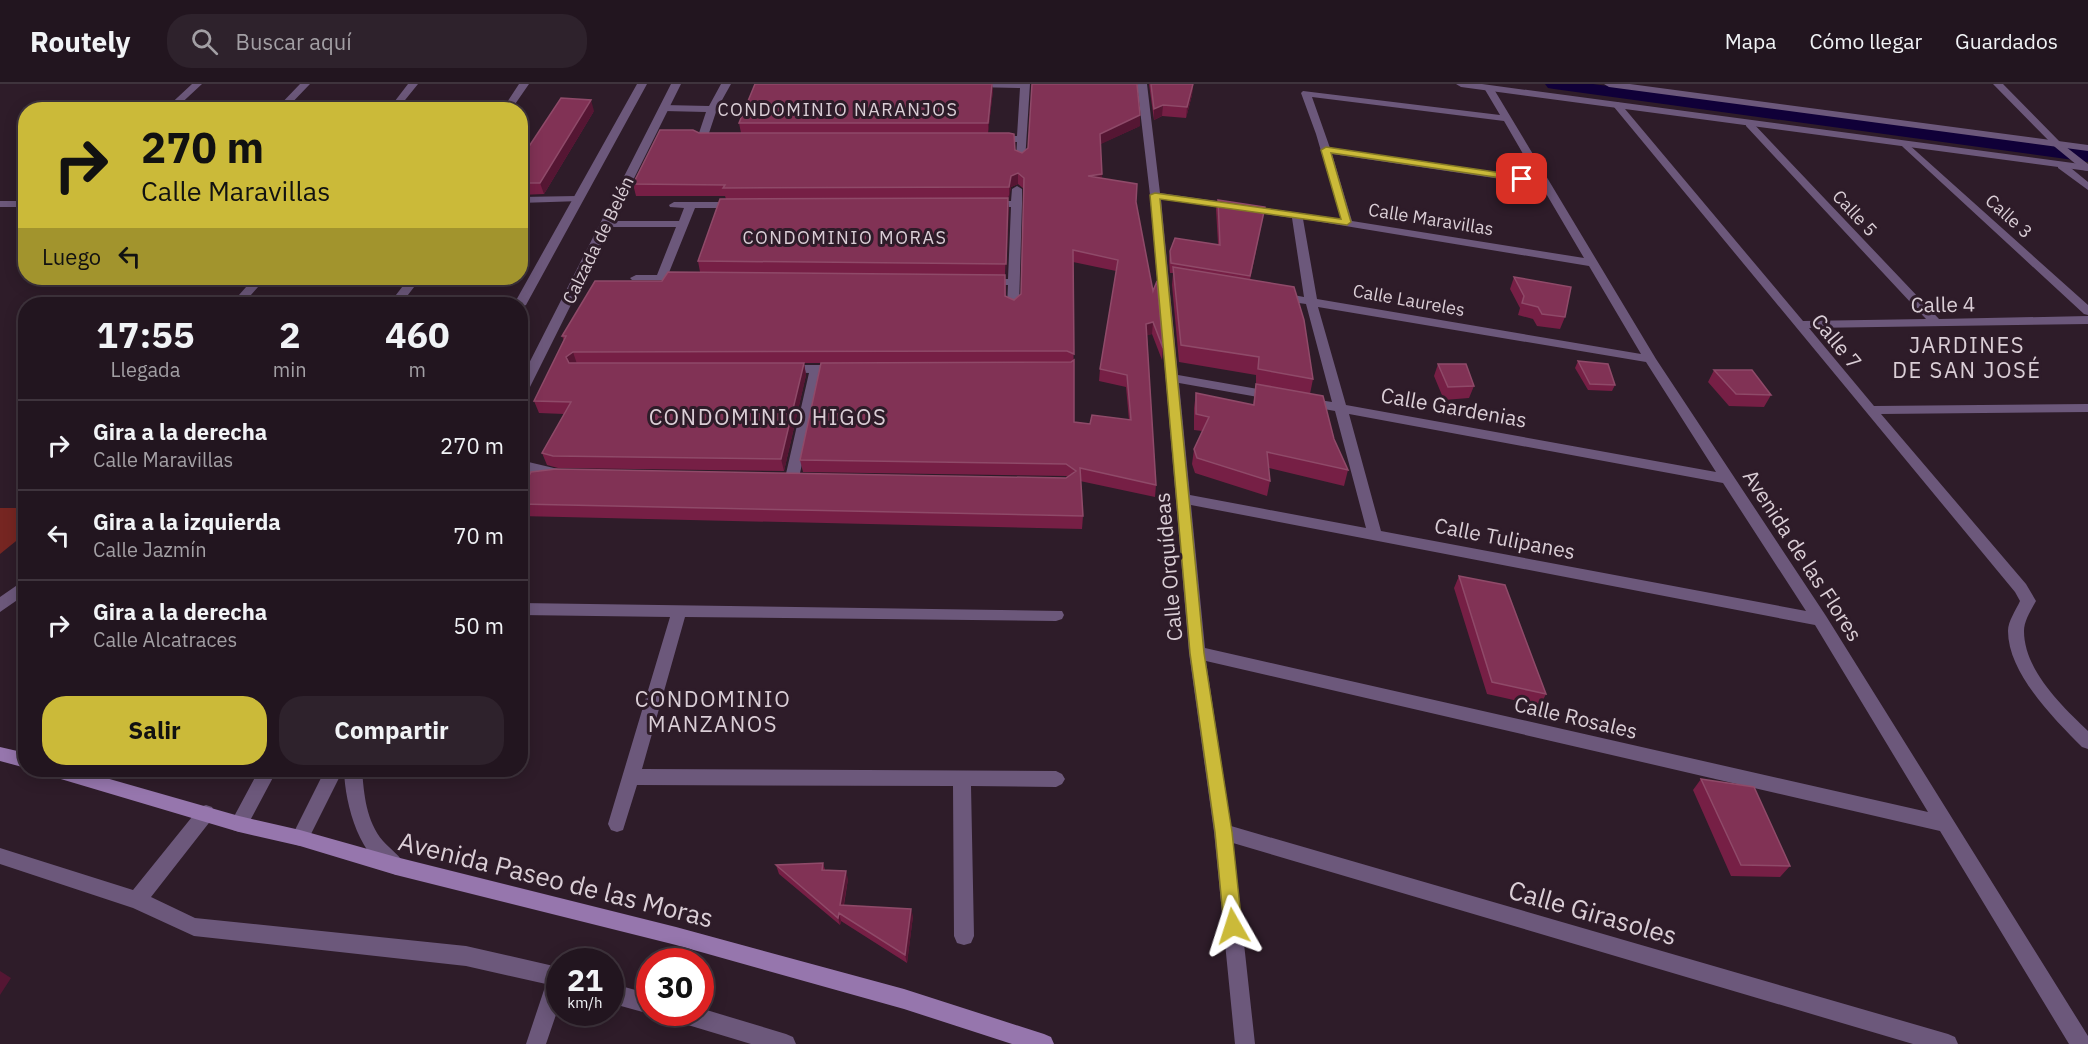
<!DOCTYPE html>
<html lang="es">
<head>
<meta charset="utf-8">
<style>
	body { margin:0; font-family:"IBM Plex Sans",sans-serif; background:#2e222c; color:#f1f3f6; height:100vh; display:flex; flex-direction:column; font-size:22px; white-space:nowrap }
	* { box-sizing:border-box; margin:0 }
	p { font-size:20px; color:#a29fa4 }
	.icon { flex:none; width:33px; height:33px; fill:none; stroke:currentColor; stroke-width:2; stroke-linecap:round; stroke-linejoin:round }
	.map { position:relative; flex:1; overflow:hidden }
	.drawer { position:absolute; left:18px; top:213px; width:510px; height:480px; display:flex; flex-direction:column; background:#22151f; border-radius:24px; box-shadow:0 3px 15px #0003,0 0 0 2px #3f343d }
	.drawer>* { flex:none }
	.banner { position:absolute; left:18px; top:18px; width:510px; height:183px; border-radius:24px; box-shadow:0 3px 15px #0003,0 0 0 2px #3f343d; background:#cbba39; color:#111; overflow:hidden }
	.speed { position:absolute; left:546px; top:864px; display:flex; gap:12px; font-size:30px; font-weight:700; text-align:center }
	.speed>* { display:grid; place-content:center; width:78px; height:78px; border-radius:50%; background:#22151f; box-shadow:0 3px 15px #0003,0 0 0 2px #3f343d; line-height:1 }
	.speed small { font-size:15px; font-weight:400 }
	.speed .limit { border:9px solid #d22; background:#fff; color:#111 }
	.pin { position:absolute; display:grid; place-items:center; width:51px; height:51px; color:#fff; margin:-26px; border-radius:12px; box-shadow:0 3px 9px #0006 }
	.me { position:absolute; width:66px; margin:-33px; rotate:354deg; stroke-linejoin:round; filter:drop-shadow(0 0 4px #0008) }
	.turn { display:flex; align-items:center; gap:21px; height:126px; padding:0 24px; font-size:27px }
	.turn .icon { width:78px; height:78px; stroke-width:2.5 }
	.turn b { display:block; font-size:42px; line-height:51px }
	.then { display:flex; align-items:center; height:57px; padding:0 24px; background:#0003; gap:12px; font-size:22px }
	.eta { display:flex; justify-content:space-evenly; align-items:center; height:102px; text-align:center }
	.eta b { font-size:36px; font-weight:700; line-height:42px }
	.button { display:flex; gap:12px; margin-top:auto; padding:12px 24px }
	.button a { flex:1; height:69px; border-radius:24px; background:#cbba39; color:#111; font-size:24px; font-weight:700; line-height:69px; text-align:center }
	.button a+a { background:#2e222c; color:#f1f3f6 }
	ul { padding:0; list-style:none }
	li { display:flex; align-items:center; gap:18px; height:90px; padding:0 24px; border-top:2px solid #3f343d }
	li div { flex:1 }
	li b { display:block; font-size:22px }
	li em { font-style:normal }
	header { display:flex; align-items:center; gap:36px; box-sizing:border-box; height:84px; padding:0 30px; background:#22151f; border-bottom:2px solid #3f343d }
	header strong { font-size:28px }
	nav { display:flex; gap:33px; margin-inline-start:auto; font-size:21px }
	.search { width:420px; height:54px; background:#2e222c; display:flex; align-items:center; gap:15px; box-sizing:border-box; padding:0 21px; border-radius:24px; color:#a29fa4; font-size:22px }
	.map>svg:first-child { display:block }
	.green { fill:#762622 }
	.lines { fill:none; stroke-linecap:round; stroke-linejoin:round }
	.canal { fill:#100038; fill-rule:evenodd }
	.minor { fill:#6c587b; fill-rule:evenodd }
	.tertiary { fill:#6c587b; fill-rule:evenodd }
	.secondary { fill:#9676ad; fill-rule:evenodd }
	.wall { fill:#761f45; fill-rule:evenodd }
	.shaded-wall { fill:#551633 }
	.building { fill:#813255; stroke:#8f4a69; stroke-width:1.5 }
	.route { fill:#cbba39; stroke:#847925; stroke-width:1.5 }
	.labels { text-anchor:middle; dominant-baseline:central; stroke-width:6; stroke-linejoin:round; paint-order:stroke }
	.far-neighbourhood-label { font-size:18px; letter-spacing:1.5px; fill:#daced6; stroke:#2e1c29 }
	.far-street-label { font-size:18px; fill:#daced6; stroke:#2e1c29 }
	.street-label { font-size:21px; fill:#daced6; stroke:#2e1c29 }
	.neighbourhood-label { font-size:22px; letter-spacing:1.5px; fill:#daced6; stroke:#2e1c29 }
	.near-street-label { font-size:26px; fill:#daced6; stroke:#2e1c29 }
</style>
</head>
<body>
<header>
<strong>Routely</strong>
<div class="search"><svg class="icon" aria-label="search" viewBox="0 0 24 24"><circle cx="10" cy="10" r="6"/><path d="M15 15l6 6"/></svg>Buscar aquí</div>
<nav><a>Mapa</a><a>Cómo llegar</a><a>Guardados</a></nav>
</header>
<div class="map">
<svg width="2088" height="960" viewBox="0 0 2088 960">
	<rect width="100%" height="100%" fill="#2e1c29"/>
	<path class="green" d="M0,424h25l1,25 -26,21z"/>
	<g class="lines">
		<path class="canal" d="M1545,0h48l495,66v12l-534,-73 -6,-1z"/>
		<path class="minor" d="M192,0h10l-28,26h-10z
			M300,0h10l-25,26h-10z
			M408,0h10l-21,26h-9z
			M519,0h10l-18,26h-9z
			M721,0h10l-14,25 -9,27 11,1v4l-17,1 -5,-3 9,-27 -42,-1 -5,-3 5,-3 45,1z
			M968,0h62l-5,77 -9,-2 1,-17h-22l-5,-3 5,-3h22l3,-48 -47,-1z
			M1137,0h10l13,109 181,26 -25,-85 -15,-41 2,-2 197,24 -16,-27 8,-2 164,273 170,257 262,420v8h-19l-129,-213 -734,-170 25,165 717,208 7,3 3,7h-45l-680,-201 22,201h-20l-21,-212 -25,-179 -39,-458zM1312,13l192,24 33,57 -207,-30zM1332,70l209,31 43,73 -232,-37zM1161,115l131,19 12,79 -27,-5 -6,4 6,4 29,4 26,98 -25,-4 -7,4 2,3 33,6 31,117 -176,-33 -11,-112 96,17 6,-4 -6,-4 -97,-17zM1303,135l286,47 52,88 -324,-55zM1318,223l328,55 70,110 -370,-67zM1349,330l374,69 83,128 -425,-80zM1191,421l624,120 113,187 -723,-164z
			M1993,0h10l58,59 27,21v7l-5,-1 -28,-23z
			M1617,18l3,1 183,218 123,-2 -180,-193v-4h6l187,197 149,-3v8l-279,4 65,78 214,-2v8l-207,2 145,170 10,17c-5,9 -12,20 -12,30 0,39 38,75 64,100v18l-6,-2c-28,-28 -74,-74 -74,-116 0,-10 8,-21 12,-30l-5,-9 -401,-485 -2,-2z
			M1907,59l181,162v10l-4,-1 -180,-166 -2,-2z
			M2058,80h8l22,18v8l-30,-22z
			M1017,102l5,3v15l-3,102 -6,4 -6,-4 1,-21h-21l-6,-3 6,-3h21l3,-72h-22l-5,-3 5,-3h22l1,-12z
			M577,112l5,3 -1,2 -61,2v-6z
			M0,117h26v6h-26z
			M674,118h63l5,3 -5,3h-42l-27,67 20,1v4h-56l-2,-2 6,-3h21l19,-48h-70l-5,-3 5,-3h73l5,-13 -14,-1 -1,-2z
			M254,194h12l-23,26h-12z
			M409,194h12l-20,26h-12z
			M785,281h54l6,4 -6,4h-18l-22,105 -7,5 -7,-5 24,-105 -28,-1 -2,-3 2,-3z
			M520,376l38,9 2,3 -8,7 -32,5v-10l14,-1 -14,-3z
			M26,495v15l-26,18v-15z
			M520,519l542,8 2,4 -2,4 -6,2 -371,-4 -43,152 414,2 6,3 3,5 -3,5 -6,3 -85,-1 3,150 -3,7 -7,2 -7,-2 -3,-7 -1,-150 -316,-1 -14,45 -6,2 -6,-2 -3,-6 62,-207 -150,-2z
			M206,721l6,2 3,6 -3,6 -61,78 44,21 271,28 92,21 2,36 -14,41h-20l20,-60 -80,-18 -272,-30 -61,-28 -133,-44v-16l133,42 67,-83z
			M610,899l40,11v18h4l-4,2 -40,-11z
			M700,924l86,26 7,3 3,7h-45l-73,-22 -7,-3 -3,-7h32z"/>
		<path class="tertiary" d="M637,0h10l-121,221 -6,3v-4h-6z
			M671,0h10l-155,311 -6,4v-18z
			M1456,0h26l606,81v6l-627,-84z
			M1604,0h26l458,61v6l-479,-64z
			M259,686h18l-32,60 -6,2 -6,-2 -3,-6z
			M325,686h18l-37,74 -6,2 -6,-2 -3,-6z
			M344,686h18c2,24 4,51 21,71 8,9 18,15 22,25l-2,6 -7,3c-36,-14 -51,-70 -52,-105z"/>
		<path class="secondary" d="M0,663l26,6v15l-26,-7z
			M45,686h33l161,46 61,14 96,27 280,70 228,62 140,45 7,3 3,7h-42l-108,-35 -228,-64 -280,-70 -96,-29 -61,-14 -185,-55 -6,-2z"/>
	</g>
	<path class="wall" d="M1149,0h44l-1,11 -6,23 -24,-2 -8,4z
		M993,6l-5,43 27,17 7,3 118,-27 -40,18 2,34 34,24 27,146 -1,12 -10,-26 -5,1 9,150 -1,12 -75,-16 3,35 -1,13 -562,-13v-25l546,-13 2,-1 -2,-1 -263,-4 -3,-12 21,-97h-17l2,12 -22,96 -226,-3 -11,-3 -5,-12 22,-39 -25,-1 -5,-12 30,-60 -2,-5 100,-55 38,-9 -2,-11 28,-62 -1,-3h-89l-3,-12 66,-51h42l-2,-10zM1018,100l6,5 -3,105 -7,6 -8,-4 -1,-20 3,-77 3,-12zM1073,178l43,9 -16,98 -1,12 27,6 3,33 -39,4 -16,-2z
		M594,27l-50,83 -24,1v-35z
		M1218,116l47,7 -15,73 63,99 -3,15 24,45 14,31 -4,16 -75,-18 1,13 -3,15 -72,-23 -3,-9 2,-15 8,-18 -8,-1v-22l2,-15 57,12 3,-18v-12l-77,-13 -7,-77 1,-12h-3l-1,-12 1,-10 48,-7 -2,-35z
		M1514,193l51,40 -5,12 -23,-3 -4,-7 -15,-4 2,-7 -10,-19z
		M1578,277l37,24 -3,6 -24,-1 -13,-22z
		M1438,280l36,22 -5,12 -25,2 -10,-24z
		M1714,286l57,25 -7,12 -35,-1 -21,-24z
		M1459,492l87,118 -6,12 -53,-12 -33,-106z
		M1701,695l89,87 -10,11 -49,-1 -38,-86z
		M823,779l2,7 23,9 -4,26 69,11 -6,47 -66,-42 -1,4 -61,-51 -3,-9z"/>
	<path class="shaded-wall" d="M992,0l1,6 -5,44v-11z
		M1193,0l-1,11 -6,23 1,-11z
		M591,16l3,11 -50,83 -4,-11z
		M1163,21l-1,11 -8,4v-11z
		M1140,31v11l-41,19 1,-11z
		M1018,89v11l-7,3 -2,12v-12l2,-11z
		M1102,90v12l-14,-10z
		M1008,114l1,11 -3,67v-12z
		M1153,238l-1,12 -7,2 1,-12z
		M573,268l4,12 -7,5 -4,-12z
		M804,279l2,12 -22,96 -3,-12z
		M846,787l2,8 -6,34 -2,-8z
		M911,825l2,7 -6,47 -2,-8z
		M839,829l2,8 -1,4 -2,-7z
		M0,887l11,7 -11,17z"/>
	<path class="building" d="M755,0h237l-4,39h-249z
		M1032,0h105l3,31 -40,19 2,40 -14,2 49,8 -1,18 17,89 4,-10 6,67 -10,-26 -7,2 10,161 -76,-17 3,48 -563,-12v-13l11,-19 25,-3 510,9 10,-7 -10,-7 -266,-4 21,-97 250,-1 3,-2v62l16,2 2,-9 39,5 -4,-45 -27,-6 18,-109 -45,-10 1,104 -7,-3 -494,1 -7,5 3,6h235l-23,96 -228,-3 -11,-3 29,-51 -37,-1 32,-65h-4l33,-55h67l6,-9 337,3v21l9,4 7,-6 3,-116 -6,-5 -7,3 -2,11 -286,1 2,-3 -92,-1 27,-54h33l6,3h310l5,1 1,16 7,3 6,-5z
		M1151,0h42l-6,23 -24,-2 -9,4z
		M561,14l30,2 -51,83h-20v-23z
		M1008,114l-2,66 -308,-3 22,-62z
		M1218,116l47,7 -15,69 -79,-13 -1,-12 5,-13 45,7z
		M1173,183l121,20 10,33 9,59 -55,-10 1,-12 -78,-12z
		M1514,193l57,10 -6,30 -23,-3 -4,-7 -16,-4 2,-7z
		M1578,277l30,3 7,21 -25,-1z
		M1438,280h28l8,22 -26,1z
		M1714,286h38l19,25 -35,-1z
		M1256,300l67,12 11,43 14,31 -81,-18 3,29 -73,-23 -3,-9 15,-32 -13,-3v-21l58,12z
		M1459,492l46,9 41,109 -54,-12z
		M1701,695l53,8 36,79 -49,-1z
		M823,779l-1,7 24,1 -6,34 71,4 -6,46 -66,-42 -1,5 -62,-53z"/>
	<path class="route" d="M1326,63l196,29 4,3 -4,2 -191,-28 20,69 -4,3 -187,-26 44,454 28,179 10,94 -3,6 -6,3 -6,-3 -3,-6 -9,-94 -25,-179 -40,-458 5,-2 186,26 -20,-69z"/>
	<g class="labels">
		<g class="far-neighbourhood-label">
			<text x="838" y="25">CONDOMINIO NARANJOS</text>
			<text x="845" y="153">CONDOMINIO MORAS</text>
		</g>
		<g class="far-street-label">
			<text transform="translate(1855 129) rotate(47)">Calle 5</text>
			<text transform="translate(2009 132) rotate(42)">Calle 3</text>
			<text transform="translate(1431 135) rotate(9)">Calle Maravillas</text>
			<text transform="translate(598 156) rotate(-64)">Calzada de Belén</text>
			<text transform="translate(1409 216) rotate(10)">Calle Laureles</text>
		</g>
		<g class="street-label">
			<text transform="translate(1943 220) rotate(-1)">Calle 4</text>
			<text transform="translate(1837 257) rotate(50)">Calle 7</text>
			<text transform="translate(1454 323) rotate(10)">Calle Gardenias</text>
			<text transform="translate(1505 454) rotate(11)">Calle Tulipanes</text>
			<text transform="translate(1803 471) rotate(57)">Avenida de las Flores</text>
			<text transform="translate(1168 483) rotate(-95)">Calle Orquídeas</text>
			<text transform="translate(1576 633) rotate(13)">Calle Rosales</text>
		</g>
		<g class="neighbourhood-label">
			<text x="1967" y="260">JARDINES<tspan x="1967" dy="25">DE SAN JOSÉ</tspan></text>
			<text x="768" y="332">CONDOMINIO HIGOS</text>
			<text x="713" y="614">CONDOMINIO<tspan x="713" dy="25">MANZANOS</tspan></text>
		</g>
		<g class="near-street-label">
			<text transform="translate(556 795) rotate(14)">Avenida Paseo de las Moras</text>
			<text transform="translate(1593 828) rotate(16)">Calle Girasoles</text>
		</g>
	</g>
</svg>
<div class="speed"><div>21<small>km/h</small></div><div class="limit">30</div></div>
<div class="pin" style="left:1522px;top:95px;background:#d93025"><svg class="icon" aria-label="arrive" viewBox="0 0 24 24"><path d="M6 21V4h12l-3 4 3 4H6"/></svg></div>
<svg class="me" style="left:1233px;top:842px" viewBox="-20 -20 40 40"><path d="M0-17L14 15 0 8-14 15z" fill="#cbba39" stroke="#fff" stroke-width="4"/></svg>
<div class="banner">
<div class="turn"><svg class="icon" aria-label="right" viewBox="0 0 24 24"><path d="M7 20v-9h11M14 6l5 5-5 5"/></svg><div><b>270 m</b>Calle Maravillas</div></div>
<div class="then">Luego<svg class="icon" aria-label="left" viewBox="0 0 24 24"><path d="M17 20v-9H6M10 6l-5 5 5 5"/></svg></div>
</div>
<section class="drawer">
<div class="eta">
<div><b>17:55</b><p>Llegada</p></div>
<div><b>2</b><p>min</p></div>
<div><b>460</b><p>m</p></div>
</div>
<ul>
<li><svg class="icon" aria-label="right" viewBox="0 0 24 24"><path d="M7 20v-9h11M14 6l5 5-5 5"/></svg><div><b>Gira a la derecha</b><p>Calle Maravillas</p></div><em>270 m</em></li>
<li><svg class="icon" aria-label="left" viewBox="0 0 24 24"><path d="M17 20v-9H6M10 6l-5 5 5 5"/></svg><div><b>Gira a la izquierda</b><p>Calle Jazmín</p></div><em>70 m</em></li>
<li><svg class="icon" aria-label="right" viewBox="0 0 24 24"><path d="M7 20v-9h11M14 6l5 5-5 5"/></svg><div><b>Gira a la derecha</b><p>Calle Alcatraces</p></div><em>50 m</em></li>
</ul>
<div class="button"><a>Salir</a><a>Compartir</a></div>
</section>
</div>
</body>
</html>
